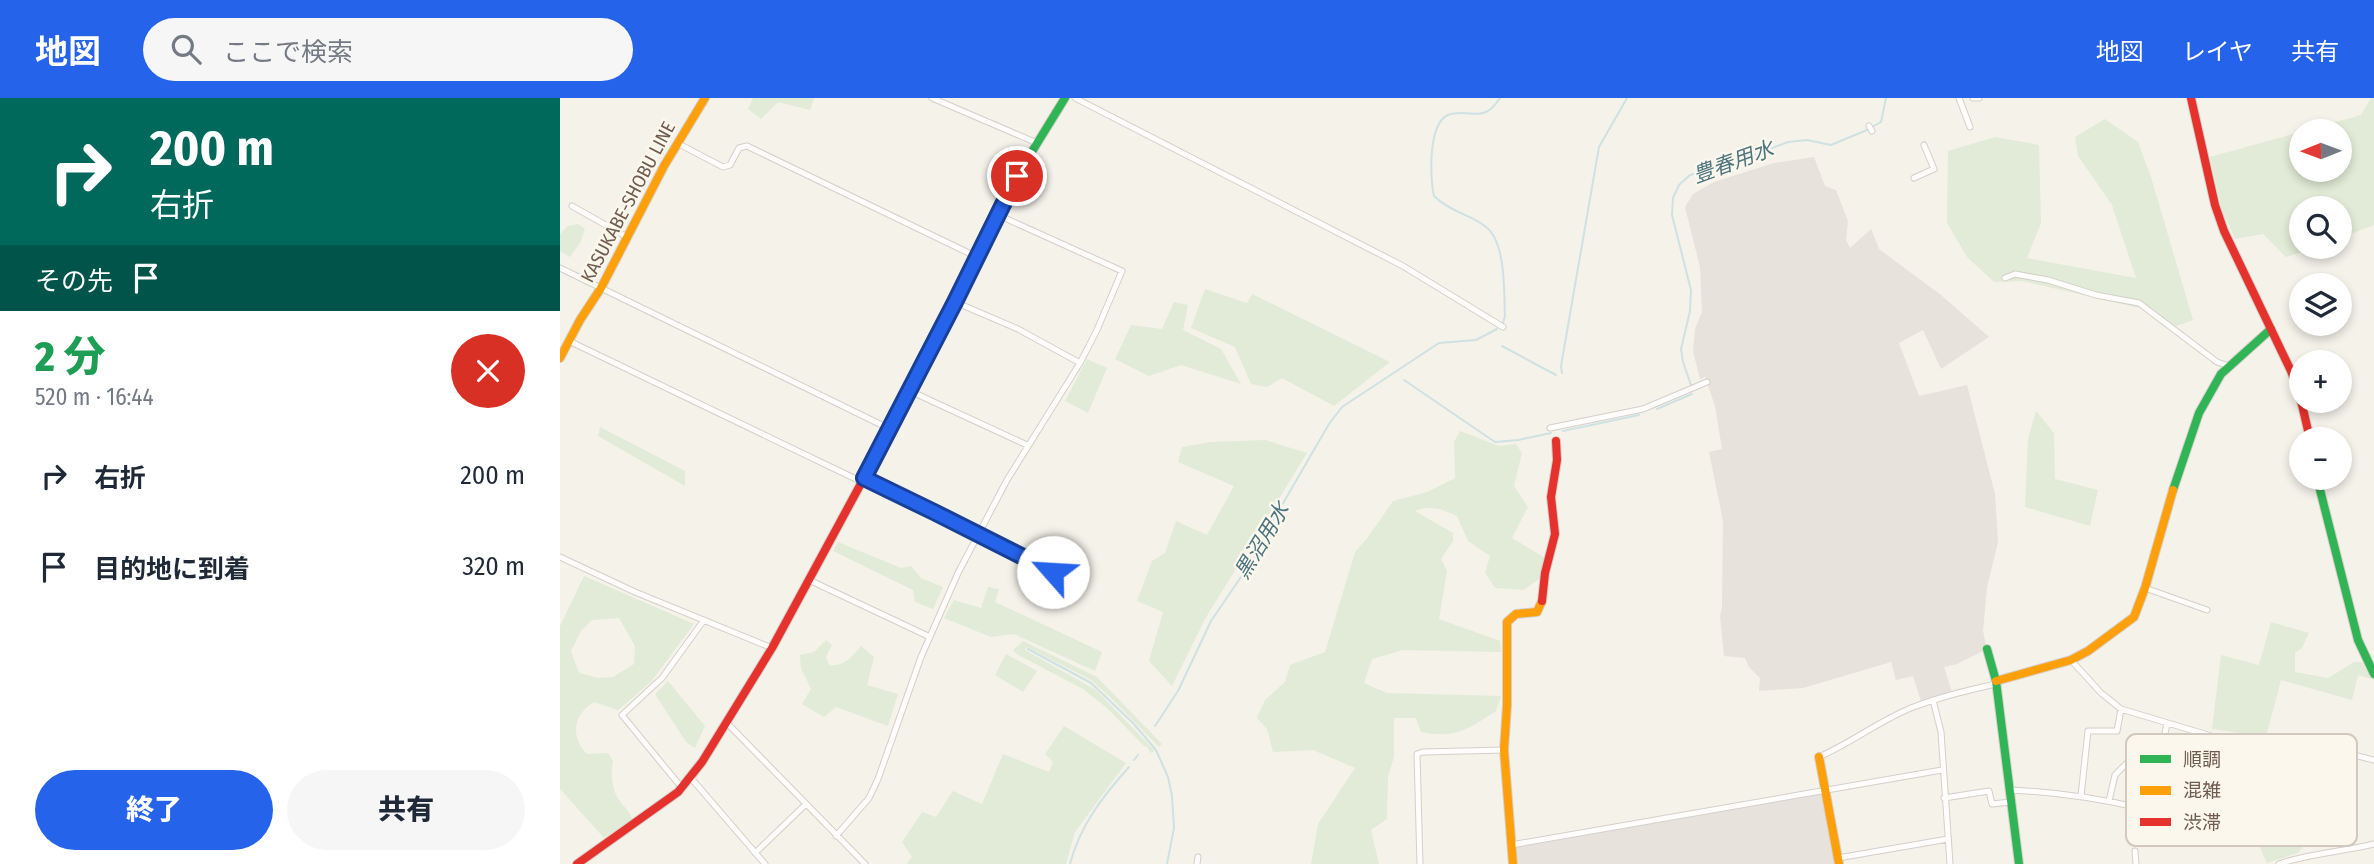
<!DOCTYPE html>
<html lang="ja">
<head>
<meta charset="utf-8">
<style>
	body { margin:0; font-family:"Fira Sans Condensed","Noto Sans JP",sans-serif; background:#f6f6f7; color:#1f2937; height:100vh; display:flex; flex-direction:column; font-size:26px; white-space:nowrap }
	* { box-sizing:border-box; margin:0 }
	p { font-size:23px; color:#747a83 }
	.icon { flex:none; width:38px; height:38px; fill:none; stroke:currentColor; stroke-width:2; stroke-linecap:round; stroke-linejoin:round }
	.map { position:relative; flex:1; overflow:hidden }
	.drawer { display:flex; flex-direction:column; background:#fff; width:560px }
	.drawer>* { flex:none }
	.top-card { background:#00695c; color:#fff; overflow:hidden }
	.needle { width:46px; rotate:269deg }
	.controls { position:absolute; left:1729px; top:21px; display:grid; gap:14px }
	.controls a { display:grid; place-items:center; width:63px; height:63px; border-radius:50%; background:#fff; box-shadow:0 4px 10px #0003; font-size:35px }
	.pin { position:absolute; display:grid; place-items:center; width:60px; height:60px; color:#fff; margin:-30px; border:4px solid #fff; border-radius:50%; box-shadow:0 2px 7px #0007 }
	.me { position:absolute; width:77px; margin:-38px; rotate:296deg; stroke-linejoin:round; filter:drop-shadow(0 0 5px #0008) }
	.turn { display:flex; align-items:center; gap:24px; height:147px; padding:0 35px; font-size:32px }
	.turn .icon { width:91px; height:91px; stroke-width:2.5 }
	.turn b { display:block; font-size:49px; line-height:60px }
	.then { display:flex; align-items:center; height:66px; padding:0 35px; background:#0003; gap:14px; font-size:26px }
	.round { display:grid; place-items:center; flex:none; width:74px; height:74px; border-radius:37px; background:#f6f6f7 }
	.summary { display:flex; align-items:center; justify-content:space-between; height:119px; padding:0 35px }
	h1 { font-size:42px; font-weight:800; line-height:52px; color:#1e9e55 }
	.action { display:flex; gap:14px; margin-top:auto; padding:14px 35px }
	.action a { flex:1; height:80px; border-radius:42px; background:#2563eb; color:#fff; font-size:28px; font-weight:800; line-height:80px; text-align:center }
	.action a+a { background:#f6f6f7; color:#1f2937 }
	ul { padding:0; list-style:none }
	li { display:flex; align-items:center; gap:21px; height:91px; padding:0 35px }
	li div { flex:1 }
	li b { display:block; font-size:26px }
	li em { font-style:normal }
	header { display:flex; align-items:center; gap:42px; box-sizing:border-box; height:98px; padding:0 35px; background:#2563eb; color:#fff }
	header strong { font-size:33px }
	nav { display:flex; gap:38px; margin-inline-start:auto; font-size:24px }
	.search { width:490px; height:63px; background:#f6f6f7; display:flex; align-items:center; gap:18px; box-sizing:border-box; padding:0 24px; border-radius:38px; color:#747a83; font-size:26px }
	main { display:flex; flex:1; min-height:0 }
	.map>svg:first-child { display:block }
	.industrial { fill:#e7e2db }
	.green { fill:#e2ebd7; fill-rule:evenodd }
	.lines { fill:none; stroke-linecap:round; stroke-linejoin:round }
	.stream { stroke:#cee1e3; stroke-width:2 }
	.street-casing { stroke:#d4cfc9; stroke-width:7 }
	.fast-casing { stroke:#d5cfc9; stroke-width:10 }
	.slow-casing { stroke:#d5cfc9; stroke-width:10 }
	.jam-casing { stroke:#d5cfc9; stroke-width:10 }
	.street { stroke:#fefdfc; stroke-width:5 }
	.fast { stroke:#30b455; stroke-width:8 }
	.slow { stroke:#ff9f0a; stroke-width:8 }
	.jam { stroke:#e5322d; stroke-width:8 }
	.route-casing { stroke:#184099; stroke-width:18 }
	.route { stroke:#2563eb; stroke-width:12 }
	.labels { text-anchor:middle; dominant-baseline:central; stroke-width:5; stroke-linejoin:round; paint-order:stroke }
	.street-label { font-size:19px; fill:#6f5c4f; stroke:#fcf7ec }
	.water-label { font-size:21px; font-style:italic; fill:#4c7480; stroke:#fcf7ec }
	.key { fill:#fcf7ec; stroke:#d2c8bd; stroke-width:2 }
	.key-label { font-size:19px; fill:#6f5c4f }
</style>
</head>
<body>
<header>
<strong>地図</strong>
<div class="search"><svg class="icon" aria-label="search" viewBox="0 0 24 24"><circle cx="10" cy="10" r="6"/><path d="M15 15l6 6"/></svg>ここで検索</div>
<nav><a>地図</a><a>レイヤ</a><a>共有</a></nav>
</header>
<main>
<section class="drawer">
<div class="top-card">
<div class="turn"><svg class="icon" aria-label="right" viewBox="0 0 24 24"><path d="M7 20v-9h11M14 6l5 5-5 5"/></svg><div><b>200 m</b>右折</div></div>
<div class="then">その先<svg class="icon" aria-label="arrive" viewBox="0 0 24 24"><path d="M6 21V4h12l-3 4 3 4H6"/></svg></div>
</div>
<div class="summary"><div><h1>2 分</h1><p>520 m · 16:44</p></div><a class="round" style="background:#d93025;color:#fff"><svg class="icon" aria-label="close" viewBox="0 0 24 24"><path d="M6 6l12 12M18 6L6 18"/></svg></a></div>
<ul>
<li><svg class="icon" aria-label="right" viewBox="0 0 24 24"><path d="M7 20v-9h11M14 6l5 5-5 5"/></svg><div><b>右折</b></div><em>200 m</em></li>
<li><svg class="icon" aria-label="arrive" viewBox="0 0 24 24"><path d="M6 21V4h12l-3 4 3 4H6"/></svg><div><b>目的地に到着</b></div><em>320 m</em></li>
</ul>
<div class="action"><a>終了</a><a>共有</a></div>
</section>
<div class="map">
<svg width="1814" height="766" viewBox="0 0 1814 766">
	<rect width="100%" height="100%" fill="#f5f2ea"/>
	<path class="industrial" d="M1254,59l11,29 11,4 12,31 -2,19 4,8 21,-19 8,20 62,46 48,42 -48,32 -18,-39 -24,13 20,53 48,-11 28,109 3,48 -11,45 -4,44 4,18 -30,15 -13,3 8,25 -31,9 -8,-25 -17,4 -5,-18 -88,26 -44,3 1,-13 -11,-11 -4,-9 -21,-2 -4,-40 2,-9 1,-86 -14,-69 13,-3 -7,-43 -10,-29 -5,2 -7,-28 2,-22 7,-17 -2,-45 -15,-60 8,-13 21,-12 60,-19z
		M1262,696l13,70h-318l-1,-14 2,-3z"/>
	<path class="green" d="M193,0h61l-4,12 -32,-8 -17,17 -13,-10z
		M1811,0h3v127l-34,13v-30h-39v39h17l-32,10 -23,-23 -28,5 -14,-32 -11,-50 91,-25v38h39v-39h-37l58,-16z
		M1545,21l33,23 13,35 42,143 -19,7 -26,-17 -126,-29 -28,1 -27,-25 -20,-34 1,-72 47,-14 44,8 2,78 -14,35 109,20 -24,-73 -34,-49 -3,-19z
		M18,126l7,5 -5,14 -10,14 -10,-6v-17l8,-8z
		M645,191l42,14 5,-9 138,68 -56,44 -52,-28 -15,9 -16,-3 -16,-37 -44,-19z
		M614,204l14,3 -5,25 38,19 20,35 -60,-19 -32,11 -34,-17 16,-34 31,4z
		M527,261l20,9 -19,45 -23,-12z
		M1476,313l18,22 1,46 43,11 -8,36 -65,-19 3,-68z
		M40,329l85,44v15l-87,-50z
		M900,333l39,15 17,-2 6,9 -8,33 14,21 -16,31 37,22 -10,19 -15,11 -29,-2 -10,-15 5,-17 -22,-15 -11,-25c-15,-7 -26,-11 -42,-5l38,22v8l-12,18 6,12 -8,48 61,22 1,11 -98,-2 -31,9 -8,24 23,10 114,3 -5,15c-27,18 -41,28 -75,21l-5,-14h-22v39l-6,19 -1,43 -16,11 8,34h-68l7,-40 37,-56 -42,-18 -40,2 -6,-23 -10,-11 8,-18 20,-18 5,-17 35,-13 30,-100 13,-15 25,-36 34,-9 28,-14 -1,-36z
		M705,342l42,13 -102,166 -33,67 -23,-25 14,-49 -26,-11 15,-40 13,-8 11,-32 31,14 27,-49 -56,-24 4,-15 29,-5z
		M278,444l63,26 10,-2 10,12 22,9 -10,22 -18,-7 -2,-12 -80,-39z
		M24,478l110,48 -43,58 -33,28 -24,-8c-21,12 -24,35 -7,52l21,-1 5,8c-3,14 -1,33 10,44 5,6 6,6 9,14l-28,19 -44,-49v-163zM59,520l16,28 -1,18 -21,13 -14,1 -20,-5 -8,-22 10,-20 11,-11z
		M428,489l11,2 -4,13 107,50 -7,19 -81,-37 -23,3 -47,-19 10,-18 27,8z
		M1711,524l38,11 -7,15 -7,5v19l33,6 26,-16h8l9,17 -13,-4 -6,25 -71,-20 -15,57 -54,-8 9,-74 38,10z
		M266,542l6,5 -6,12 3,8c15,2 23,-8 32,-19l13,11 -7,28 31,9 -10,32 -52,-19 -12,10 -22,-13 9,-15 -10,-21 -1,-13 14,-3z
		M463,543l74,36 65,67 -3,3 -46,-47 -22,-20 -64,-33 -2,3 71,40 59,61 -5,2 -3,-7 -2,1 -38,-39 -24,-19 -65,-34 -5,-5z
		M446,556l31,17 -14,21 -28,-17z
		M108,583l37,45 -10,22 -9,-6 -31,-48z
		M504,628l62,37 -51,69 -9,32h-159l5,-7 -10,-15 20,-30 14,5 17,-26 29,13 21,-50 46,18 4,-10 -8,-8z
		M1708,648h16l18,17 2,18 21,14v6l-13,1 1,12 -13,3 7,24 -9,12 -31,10 -17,-37 23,-5 -3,-8 -9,1 -4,-8 -11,1 -4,-9 29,-10z"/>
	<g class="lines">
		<path class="stream" d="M940,0c-17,26 -26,11 -49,16 -24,5 -21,65 -17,82 16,16 38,19 52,31 20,15 18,66 19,89l-2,7
			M1312,29l9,-5 5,-24
			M942,248l54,29
			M1002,275l-1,-7 38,-219 28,-49
			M844,282l91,62 23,-2 33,-7
			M1131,287l-8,-23 -2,-13 9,-38 1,-21 -19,-75 1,-17 6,-13 11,-10 56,-17 42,-16 19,-2 24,5 36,-15
			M1097,311l35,-15
			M1003,333l76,-16
			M468,551l63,34 42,40 23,27 12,27 4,19 2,32 -7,36
			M595,628l23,-35 33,-70 47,-69 13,-28 58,-100 13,-17 97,-64 37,-3 21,-11
			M574,662l4,-5
			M510,766c10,-38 32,-67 59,-97"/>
		<defs>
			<path id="street" d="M372,0l105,45
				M515,0l328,168 100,61
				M1399,0l11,29
				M1413,0h6
				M1309,28l3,5
				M117,45l46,24 7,-2 9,-17 8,-2 230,111
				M1354,80l20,-9 -10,-24
				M12,108l55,31
				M0,170l330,161
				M1445,180l10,-4 33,6 48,15 43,8 78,59 12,4
				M395,204l63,27 62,34
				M9,243l293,141
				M350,293l117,54
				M990,330l93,-19 64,-27
				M304,380l189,94
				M0,459l75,35 137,56
				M249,482l121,57
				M1585,490l62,22
				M1511,562l30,33 20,16 107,32 86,4 60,15
				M1373,602l8,32 9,132
				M62,617l40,-37 42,-58
				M62,617l60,73
				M166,624l139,142
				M1259,659c32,-14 60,-36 92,-49 28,-11 57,-18 85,-24
				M131,680l74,86
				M1450,692c45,2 89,8 134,19
				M1521,698l7,-65h29l4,-22
				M1384,700l45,-7 3,13 19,-2
				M1549,703l6,-26 20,-20 24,6 8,-37
				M276,738l33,-38 9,-19 43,-122 37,-84 49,-93 73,-117 17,-33 25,-59 -124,-56
				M951,747l431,-75
				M1575,753l1,13
				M195,755l50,-48
				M1278,760l110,-19
				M637,766l1,-7
				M860,766l-3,-110 6,-2 81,-2
				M1719,766c31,-11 63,-12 95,-20"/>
			<path id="fast" d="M324,343l133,-265 48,-78
				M1757,380l41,162 16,34
				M1613,392l26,-77 22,-39 50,-45
				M1427,551l9,32 23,183"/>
			<path id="slow" d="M0,260l20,-38 21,-32 63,-122 41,-68
				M1436,583l75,-21 17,-9 46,-34 11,-29 28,-98
				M1259,659l20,107
				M953,766l-9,-114 3,-45v-83l9,-8 21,-2 5,-11"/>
			<path id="jam" d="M1631,0l24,107 9,26 67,140 8,21 11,47
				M982,503l3,-28 10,-39 -4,-37 6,-37 -1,-19
				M17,766l101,-72 24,-30 70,-114 112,-207"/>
		</defs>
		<use href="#street" class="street-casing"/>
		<use href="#fast" class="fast-casing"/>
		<use href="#slow" class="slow-casing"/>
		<use href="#jam" class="jam-casing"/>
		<use href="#street" class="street"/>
		<use href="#fast" class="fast"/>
		<use href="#slow" class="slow"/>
		<use href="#jam" class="jam"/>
	</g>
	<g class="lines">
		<defs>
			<path id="route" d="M457,78l-62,126 -91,176 70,34 119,60"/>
		</defs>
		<use href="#route" class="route-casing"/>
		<use href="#route" class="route"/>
	</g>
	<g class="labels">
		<g class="street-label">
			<text transform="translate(68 104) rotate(-62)">KASUKABE-SHOBU LINE</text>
		</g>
		<g class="water-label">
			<text transform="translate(1173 64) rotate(-20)">豊春用水</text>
			<text transform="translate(702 443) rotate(-59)">黒沼用水</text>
		</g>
	</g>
	<rect x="1566" y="636" width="231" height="112" rx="10" class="key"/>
	<rect x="1580" y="657" width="31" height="8" fill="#30b455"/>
	<rect x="1580" y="688" width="31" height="9" fill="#ff9f0a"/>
	<rect x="1580" y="720" width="31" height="8" fill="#e5322d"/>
	<g class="key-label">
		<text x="1623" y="668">順調</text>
		<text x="1623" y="699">混雑</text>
		<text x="1623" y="731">渋滞</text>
	</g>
</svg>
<div class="controls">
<a><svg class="needle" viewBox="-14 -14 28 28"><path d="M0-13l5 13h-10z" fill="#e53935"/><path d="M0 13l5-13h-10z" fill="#747a83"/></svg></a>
<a><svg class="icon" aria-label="search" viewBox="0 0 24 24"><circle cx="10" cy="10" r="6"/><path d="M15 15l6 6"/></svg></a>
<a><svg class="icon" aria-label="layers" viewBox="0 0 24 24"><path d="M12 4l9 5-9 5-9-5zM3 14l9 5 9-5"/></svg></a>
<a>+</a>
<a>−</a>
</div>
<div class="pin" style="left:457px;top:78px;background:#d93025"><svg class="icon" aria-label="arrive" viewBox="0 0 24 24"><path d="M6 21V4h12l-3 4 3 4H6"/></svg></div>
<svg class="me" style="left:493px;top:474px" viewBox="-20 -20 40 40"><circle r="19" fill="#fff"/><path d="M0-13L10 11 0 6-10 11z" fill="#2563eb"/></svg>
</div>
</main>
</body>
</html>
